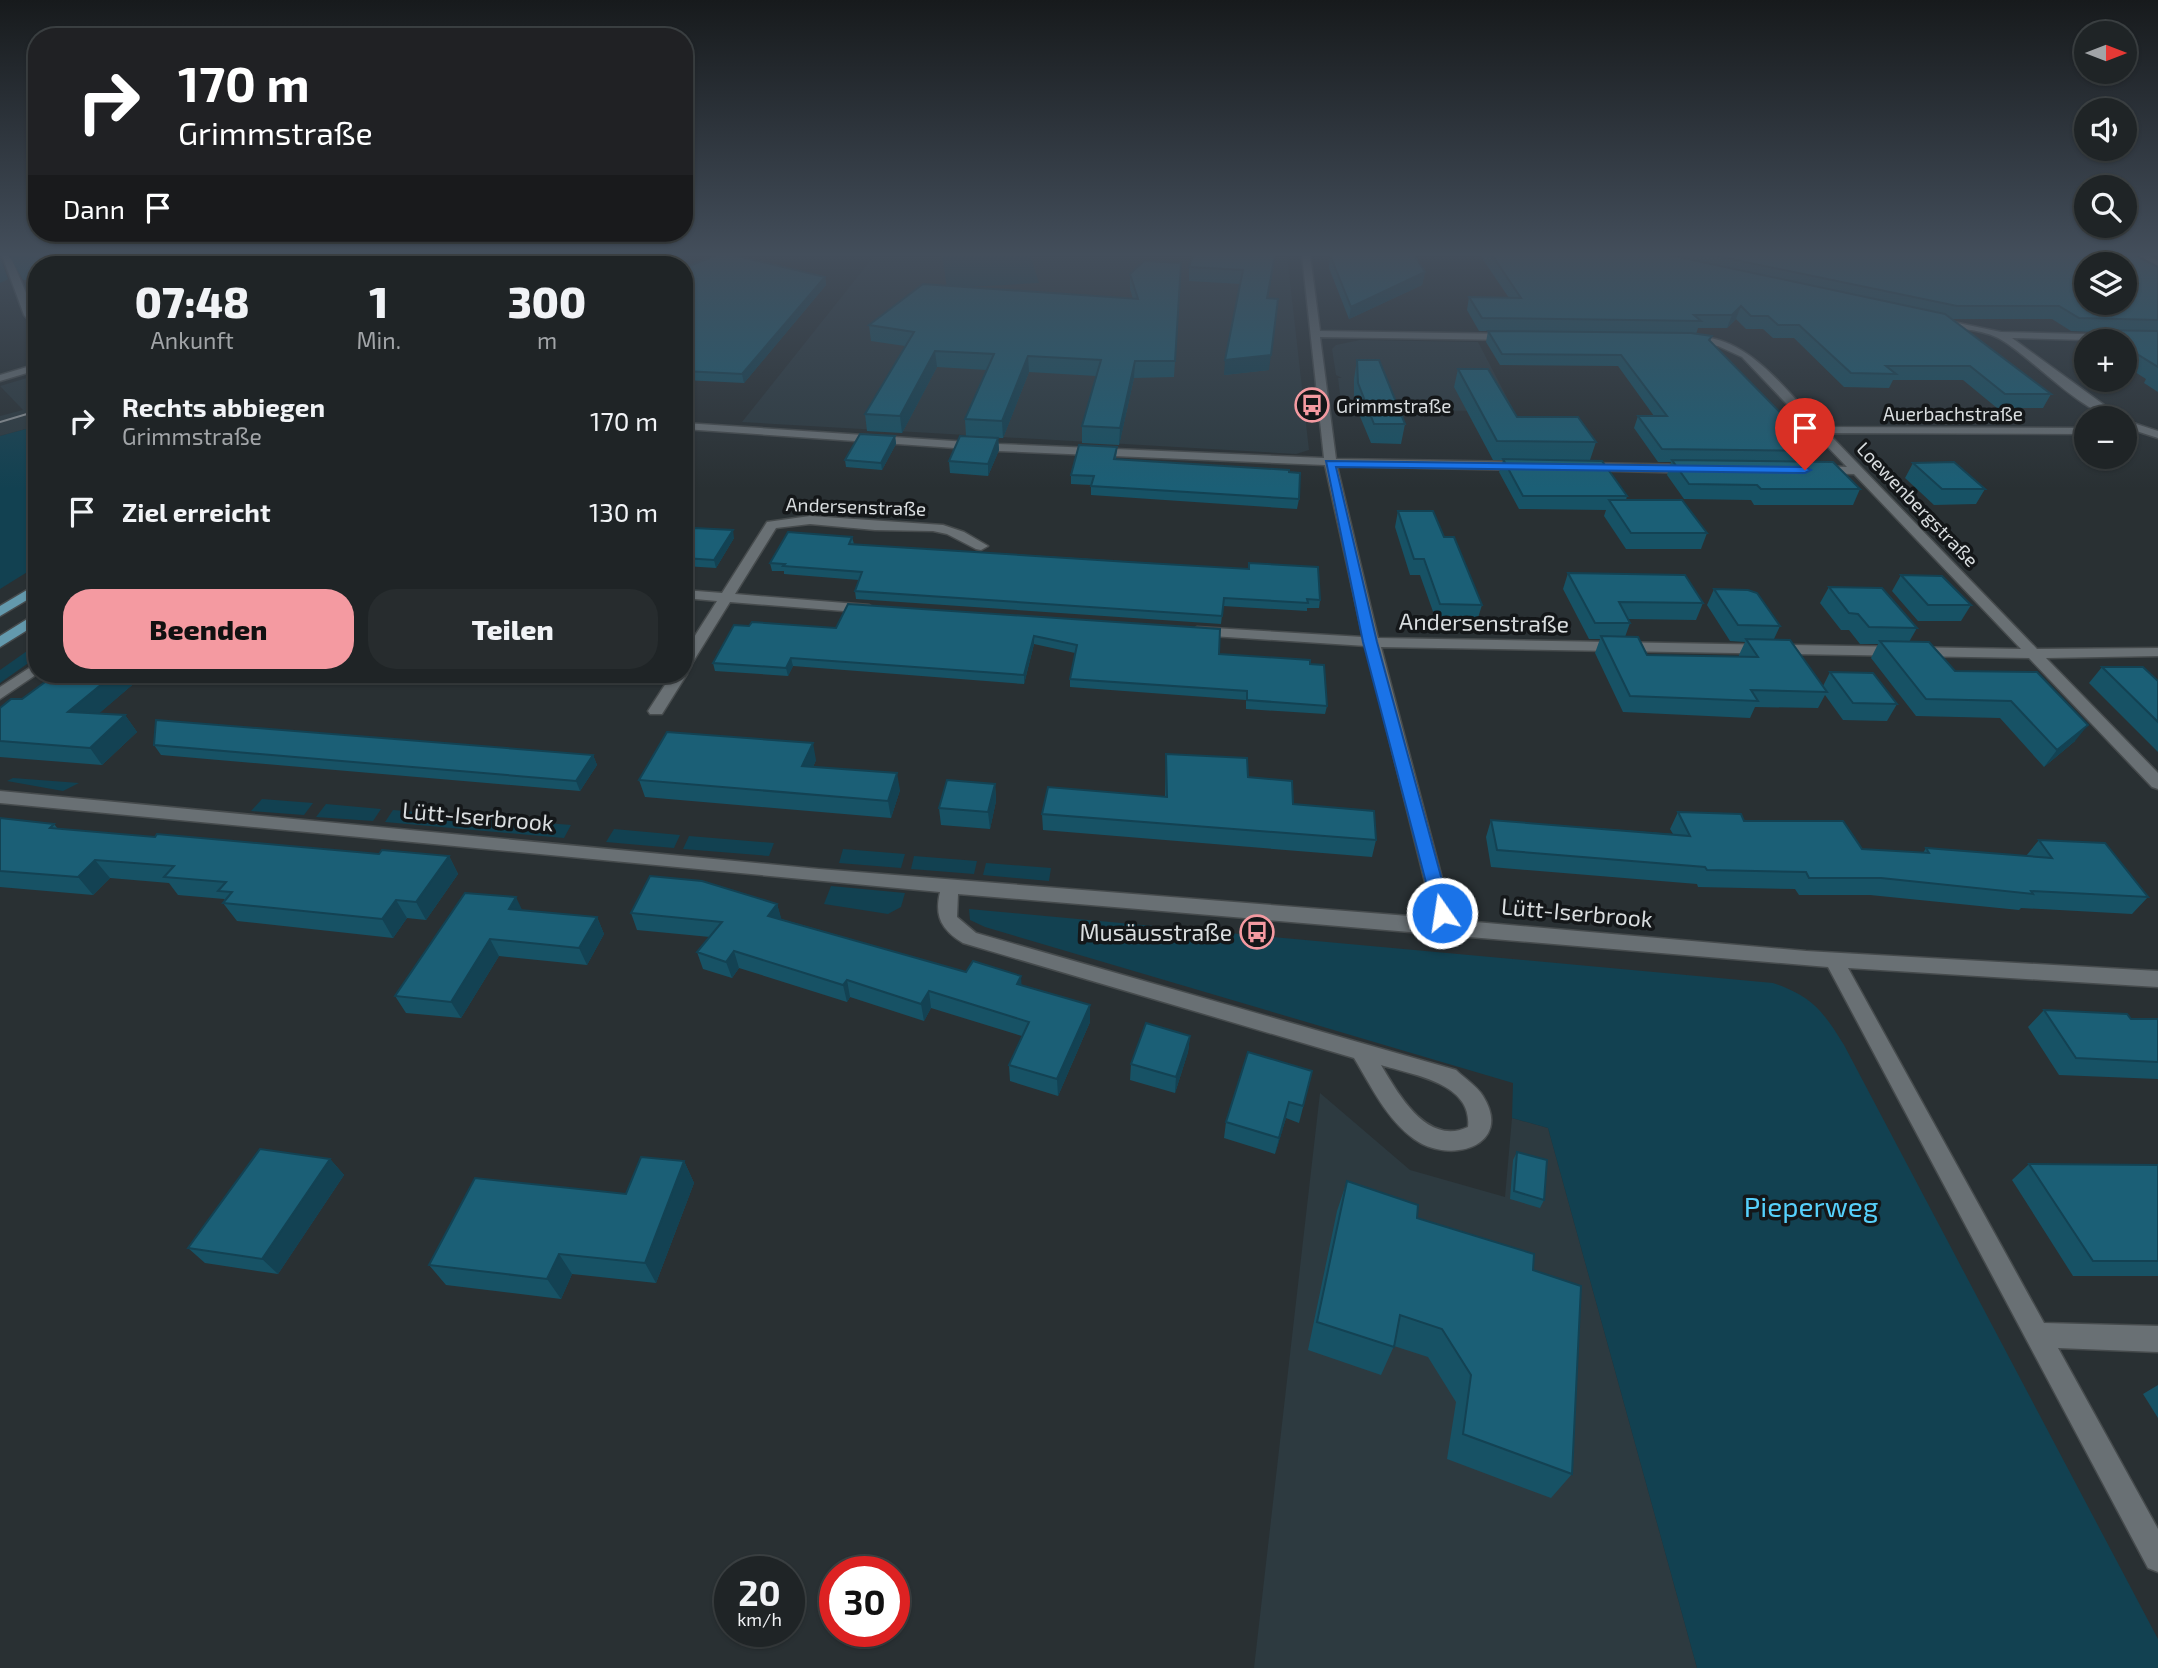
<!DOCTYPE html>
<html lang="de">
<head>
<meta charset="utf-8">
<style>
	body { margin:0; font-family:"Exo 2",sans-serif; background:#272c2e; color:#f1f3f6; height:100vh; display:flex; flex-direction:column; font-size:26px; white-space:nowrap }
	* { box-sizing:border-box; margin:0 }
	p { font-size:23px; color:#a1a4a7 }
	.icon { flex:none; width:38px; height:38px; fill:none; stroke:currentColor; stroke-width:2; stroke-linecap:round; stroke-linejoin:round }
	.map { position:relative; flex:1; overflow:hidden }
	.details { position:absolute; left:28px; top:256px; width:665px; height:427px; display:flex; flex-direction:column; background:#1f2426; border-radius:28px; box-shadow:0 2px 5px #0004,0 0 0 2px #3c4143 }
	.details>* { flex:none }
	.guide { position:absolute; left:28px; top:28px; width:665px; height:214px; border-radius:28px; box-shadow:0 2px 5px #0004,0 0 0 2px #3c4143; background:#202124; color:#fff; overflow:hidden }
	.needle { width:46px; rotate:90deg }
	.fabs { position:absolute; left:2074px; top:21px; display:grid; gap:14px }
	.fabs a { display:grid; place-items:center; width:63px; height:63px; border-radius:50%; background:#1f2426; box-shadow:0 2px 5px #0004,0 0 0 2px #3c4143; font-size:35px }
	.speed { position:absolute; left:714px; top:1556px; display:flex; gap:14px; font-size:35px; font-weight:700; text-align:center }
	.speed>* { display:grid; place-content:center; width:91px; height:91px; border-radius:50%; background:#1f2426; box-shadow:0 2px 5px #0004,0 0 0 2px #3c4143; line-height:1 }
	.speed small { font-size:18px; font-weight:400 }
	.speed .limit { border:10px solid #d22; background:#fff; color:#111 }
	.pin { position:absolute; display:grid; place-items:center; width:60px; height:60px; color:#fff; margin:-72px -30px; border-radius:50% 50% 50% 0; rotate:-45deg; box-shadow:0 0 7px #0007 }
	.pin .icon { rotate:45deg }
	.me { position:absolute; width:77px; margin:-38px; rotate:347deg; stroke-linejoin:round; filter:drop-shadow(0 0 5px #0008) }
	.turn { display:flex; align-items:center; gap:24px; height:147px; padding:0 35px; font-size:32px }
	.turn .icon { width:91px; height:91px; stroke-width:2.5 }
	.turn b { display:block; font-size:49px; line-height:60px }
	.then { display:flex; align-items:center; height:66px; padding:0 35px; background:#0003; gap:14px; font-size:26px }
	.eta { display:flex; justify-content:space-evenly; align-items:center; height:119px; text-align:center }
	.eta b { font-size:42px; font-weight:800; line-height:49px }
	.button { display:flex; gap:14px; margin-top:auto; padding:14px 35px }
	.button a { flex:1; height:80px; border-radius:28px; background:#f49aa1; color:#111; font-size:28px; font-weight:800; line-height:80px; text-align:center }
	.button a+a { background:#272c2e; color:#f1f3f6 }
	ul { padding:0; list-style:none }
	li { display:flex; align-items:center; gap:21px; height:91px; padding:0 35px }
	li div { flex:1 }
	li b { display:block; font-size:26px }
	li em { font-style:normal }
	.map>svg:first-child { display:block }
	.built { fill:#2d3a40 }
	.green { fill:#124151 }
	.lines { fill:none; stroke-linecap:round; stroke-linejoin:round }
	.street-casing { stroke:#464b4d; stroke-width:3 }
	.primary-casing { stroke:#464b4d; stroke-width:3 }
	.street { fill:#697074; fill-rule:evenodd }
	.primary { fill:#6399ad; fill-rule:evenodd }
	.tram { stroke:#919699; stroke-width:2 }
	.wall { fill:#175265 }
	.shaded-wall { fill:#134253 }
	.building { fill:#1b5f76; stroke:#134253; stroke-width:2; fill-rule:evenodd }
	.route { fill:#1a73e8; stroke:#114b97; stroke-width:2 }
	.labels { text-anchor:middle; dominant-baseline:central; stroke-width:7; stroke-linejoin:round; paint-order:stroke }
	.far-poi-label { font-size:19px; fill:#d9dddf; stroke:#141719; text-anchor:start }
	.far-street-label { font-size:19px; fill:#d9dddf; stroke:#141719 }
	.street-label { font-size:23px; fill:#d9dddf; stroke:#141719 }
	.poi-label { font-size:23px; fill:#d9dddf; stroke:#141719; text-anchor:end }
	.near-park-label { font-size:28px; fill:#56d1fc; stroke:#141719 }
</style>
</head>
<body>
<div class="map">
<svg width="2158" height="1668" viewBox="0 0 2158 1668">
	<rect width="100%" height="100%" fill="#293033"/>
	<path class="built" d="M875,255h412l22,195 -13,4 -554,-32z
		M1360,340l118,2 36,69 -172,-1 -4,-32h4l-6,-3 -4,-26 4,-4z
		M37,375v51l-37,10v-20l23,-6 -23,-24z
		M1320,1093l90,77 95,27 7,-79 36,10 149,540h-443z"/>
	<path class="green" d="M942,255h88l9,28 -92,5z
		M37,426v64l-6,3 6,18v55l-37,23v-153z
		M37,644v13l-37,26v-13z
		M13,778l66,5 -16,8 -56,-10z
		M262,799l51,4 -9,12 -53,-4z
		M326,804l55,5 -8,12 -57,-4z
		M393,810l178,15 -7,13 -179,-16z
		M614,829l66,6 -6,13 -68,-6z
		M689,836l85,7 -5,13 -86,-7z
		M843,849l62,5 -4,14 -62,-5z
		M914,856l63,5 -3,13 -63,-5z
		M986,863l65,5 -2,13 -66,-6z
		M831,886l74,7 -4,14 -13,7 -64,-10z
		M969,909l804,74c39,13 50,28 71,62l314,594v29h-461l-149,-540 -36,-10 1,-35 -528,-156 -15,-7z"/>
	<g class="lines">
		<defs>
			<path id="street" d="M2,255h8l27,64v10l-13,-14z
				M1302,255h8l10,76 191,3 5,3 -5,3 -191,-3 16,122 186,3 6,4 -6,4 -185,-4 41,172 643,11 -167,-175 -38,-1v-6l4,-1 27,1 -105,-110 -24,-11 -32,-5v-4c59,-7 98,52 135,90l265,1v6l-258,-1 209,216 121,-1v8l-112,2 112,115v16l-6,-2 -123,-129 -648,-11 72,273 353,31 352,20v16l-310,-19 196,355 114,3v26l-100,-4 100,181v43l-10,-4 -320,-601 -870,-73 -1,23 19,16 480,137c8,8 21,16 27,26 31,50 -33,69 -69,43 -27,-19 -43,-53 -60,-81l-391,-115c-21,-13 -29,-26 -23,-51l-940,-89v-12l819,78 615,49 -68,-272 -169,-11 -7,-4 7,-4 166,10 -38,-172 -327,-14 -314,-22v-6l314,21 326,14zM1381,1065c32,10 92,18 87,62 -41,19 -69,-32 -87,-62z
				M2136,255h11l11,6v7z
				M1939,319l62,13 157,4v6l-146,-4 110,80c-35,2 -90,-61 -122,-79 -17,-10 -45,-10 -64,-15v-4z
				M37,364v6l-37,11v-6z
				M2124,420l34,11v7l-34,-11z
				M1585,463l109,2 6,4 -6,4 -113,-3 -2,-3z
				M810,516l133,9 21,7 24,14 -7,4 -5,-1 -29,-15 -14,-3 -58,-1 -65,-6 -34,4 -41,66 134,11 7,4 -7,4 -139,-11 -39,63 -7,4v-16l33,-52 -33,-3v-8l38,3 45,-71z
				M37,663v11l-37,25v-12z
				M684,671l3,3 -25,40h-12l-2,-3 24,-37h12z"/>
			<path id="primary" d="M502,255h10l-12,9h-10z
				M527,255h10l-12,9h-9z
				M37,584v10l-37,22v-10z
				M37,613v11l-37,23v-11z"/>
		</defs>
		<use href="#street" class="street-casing"/>
		<use href="#primary" class="primary-casing"/>
		<use href="#street" class="street"/>
		<use href="#primary" class="primary"/>
		<path class="tram" d="M543,264l26,-9
			M0,422l37,-11"/>
	</g>
	<path class="wall" d="M9,255h453l-11,9h-414v16h-14z
		M1330,255h84l11,17 -3,13 -73,34 -20,-51z
		M1480,255h655l23,12v125l-14,-9 2,-4 -22,-14v-24h-34l6,-9 -25,-1 -19,-12h-101l100,75 -8,14h-46l-34,-28h-70l-4,8 -45,-1 -50,-49h-21l-10,-9h-17l-10,-10 -9,9h-29l-2,6 16,2 -2,5 108,110 -5,11 47,27 -7,16h-99l-3,-5 -67,-1 -17,-24 4,-13h-13l-24,-34 4,-12h16l-36,-50 -118,-1 -14,-23 2,-11h-9l-12,-21 2,-13 40,1z
		M1181,263l-7,114 -40,1 -15,67 -37,-2v-17l14,-50 -67,-4 -26,66h-5l1,12 -11,26 -38,-3 -1,-12 17,-25 -1,-17 22,-49 -50,-3 -35,66 -35,-2 -2,-17 40,-68 -34,-5 -2,-16 264,-26 -3,-10v-15z
		M1274,264l-6,34 1,72 -45,5 17,-91 -52,-3v-14z
		M684,268l141,9 1,8 -82,98 -60,-3z
		M1357,360l48,64 -4,20 -30,-1 -17,-41v-23z
		M1458,369l59,48 79,25 -6,18 37,36 -1,4 81,33 -6,16h-75l-22,-33 2,-6 -87,-1 -20,-37 4,-12h-10l-39,-73z
		M895,436l1,8 -14,26 -36,-3 -1,-7z
		M1117,447l-1,12 173,13 10,27 -2,10 -206,-14v-10l-20,-1v-9z
		M1913,463l72,26 -9,15 -42,1 -29,-27z
		M1398,511l46,26 38,68 -5,16 -41,-1 -16,-45h-10l-15,-48z
		M852,537l2,7 394,25 1,-6 71,37 -1,8h-12v3l-84,-5 -2,18 -365,-25 -1,-8 4,-11 -75,-6v-3h-12l-2,-8z
		M734,538l-18,30 -32,-2v-24z
		M1568,573l135,30 -7,17 -68,-1 2,4 -5,14 22,18 92,1v-1l6,-13 -15,-1 -23,-36 7,-16 66,37 -6,13 49,47 7,-14 67,32 -10,17 -44,-1 -18,-25 -7,13 -63,-1 -5,11 -127,-6 -28,-59 5,-14h-11l-26,-50z
		M1901,575l70,30 -10,16h-43l-26,-30z
		M1829,587l88,41 -8,14 46,29 82,1 38,69 -31,26 -44,-49 -84,-2 -45,-58 7,-14h-18l-11,-14h-8l-21,-27z
		M848,604l371,50 91,10 17,42 -2,8 -79,-5v-9l-176,-13v-8l5,-26 -41,-9 -10,40 -231,-18 -5,10 -73,-5 -2,-8 123,-35z
		M2102,667l56,14v71l-69,-69z
		M145,674l-47,40 27,1 12,17 -35,33 -102,-8v-49z
		M154,745l439,10 4,10 -17,26 -419,-36z
		M1166,754l82,23 45,27 83,36 -4,17 -329,-27 -1,-16 123,-17z
		M816,760l-3,7 87,23 -9,28 -246,-21 -6,-17z
		M995,784l1,17 -6,28 -49,-4 -2,-17z
		M1678,812l66,9 118,28 61,4 3,-5 100,8 13,-16 109,57 -16,17 -111,-6 -2,2 -149,-15h-71l-4,-6 -97,-2 -1,-3 -206,-17 -5,-30 5,-17 182,14 -3,-5z
		M0,818l54,6 4,5 97,8 224,17 70,2 9,18 -32,46 -19,-2 -14,20 -156,-17 -14,-18 2,-3 -1,-1 -46,-4 -9,-12 -59,-5 -17,17 -93,-8z
		M777,904l4,15 185,53 56,14 68,36 -32,74 -48,-15 -1,-16 13,-29 -91,-28 -7,13 -74,-24 -3,5 -108,-34 -7,10 -29,-9 -6,-17 13,-15 -73,-7 -6,-17z
		M522,910l75,7 7,17 -17,31 -88,-9 -38,62 -55,-5 -11,-17z
		M2044,1010l87,9h27v60l-99,-4 -31,-48z
		M1190,1036l-2,16 -13,41 -45,-13 1,-16z
		M1308,1088l-9,35 -13,-5 -11,36 -51,-16 2,-16z
		M1517,1152l27,48 -4,8 -30,-9 3,-39z
		M330,1159l14,16 -66,99 -73,-11 -17,-15z
		M684,1161l10,22 -38,100 -84,-9 -11,25 -115,-14 -17,-20 197,-71z
		M2029,1164l129,1v111h-85l-61,-96z
		M1347,1181l70,37 116,52 39,204 -21,24 -104,-39 9,-57 -28,-45 -34,-11 -13,29 -73,-25 29,-139z
		M2158,1385v33l-15,-24z"/>
	<path class="shaded-wall" d="M406,255h5l3,9h-21z
		M430,255h32l-11,9h-17z
		M1275,255l-1,9 -9,48 2,-14z
		M0,257l8,22 -8,4z
		M1425,272l-3,13 -73,34 2,-12z
		M825,277l1,8 -82,98 -2,-9z
		M1278,299l-9,71 -45,5 1,-15z
		M1741,306l-5,13 -9,9 5,-13z
		M935,351l2,16 -35,66 -2,-17z
		M1028,356l1,16 -26,66 -1,-17z
		M1135,361l-1,17 -15,67 1,-17z
		M895,436l1,8 -14,26 -1,-7z
		M998,438l1,12 -11,26v-12z
		M733,530l1,8 -18,30 -2,-8z
		M1034,636v8l-10,40v-9z
		M791,658l2,8 -5,10 -2,-8z
		M114,674h31l-64,55 -13,-17z
		M125,715l12,17 -35,33 -12,-17z
		M2088,725l-13,16 -31,26 13,-17z
		M813,743l3,17 -10,23 -4,-17z
		M593,755l4,10 -17,26 -4,-10z
		M897,773l3,17 -9,28 -3,-17z
		M995,784l1,17 -6,28 -2,-17z
		M449,856l9,18 -32,46 -10,-18z
		M95,860l15,18 -17,17 -15,-18z
		M516,897l8,17 -15,-5z
		M396,900l11,18 -14,20 -11,-19z
		M777,904l5,17 -14,-5z
		M597,917l7,17 -17,31 -8,-17z
		M490,939l9,17 -38,62 -10,-16z
		M734,951l5,17 -7,10 -6,-16z
		M1021,976l1,17 -5,-9z
		M847,980l3,17 -3,5 -4,-17z
		M929,991l2,17 -7,13 -3,-17z
		M1090,1005v17l-32,74 -1,-17z
		M1190,1036l-2,16 -13,41 1,-16z
		M1289,1102l-3,16 -11,36 4,-16z
		M330,1159l14,16 -66,99 -16,-15z
		M684,1161l10,22 -38,100 -11,-20z
		M559,1254l13,20 -11,25 -14,-20z"/>
	<path class="building" d="M9,255h397l-13,9h-280l9,-5 -112,-2z
		M717,255h16l92,22 -83,97 -58,-3v-103z
		M1193,255h82l-8,43 11,1 -7,56 -46,5 18,-90 -54,-3z
		M1330,255h84l11,17 -74,35z
		M1492,255h177l276,59 106,80h-46l-35,-28h-84l10,8 -45,-1 -52,-48h-21l-10,-9h-17l-10,-10 -9,9h-38l7,6 -219,-3 -13,-21 52,1z
		M1712,255h423l23,12v53l-79,-2 -20,-12h-102zM2086,264h38v39h-38z
		M1144,261l37,2 -6,98h-40l-15,67 -38,-2 19,-66 -73,-4 -26,65 -37,-2 29,-65 -59,-3 -35,65 -35,-2 49,-82 -45,-7 54,-41 215,15 -8,-25z
		M2097,330l61,1v36l-34,-21v-5h-8z
		M1488,331l203,2 21,3 -3,4 109,111 -156,-2 -24,-33h29l-46,-61 -119,-1z
		M1357,360h22l26,64h-31l-16,-41z
		M1458,369h30l29,48h61l18,25 -99,-1z
		M860,434l35,2 -14,27 -36,-3z
		M960,436l38,2 -10,26 -39,-3z
		M1079,445l38,2 -3,12 175,11v2l11,1 -1,26 -208,-13 3,-10 -23,-1z
		M1503,459l99,2 25,35h-104z
		M1672,460l161,2 27,27h-99l-4,-4 -68,-1z
		M1954,462l31,27h-43l-29,-26z
		M1609,500h73l25,33h-76z
		M1398,511h35l11,26h10l28,68 -42,-1 -16,-45h-10z
		M694,528l39,2 -19,30 -30,-2v-16z
		M788,532l64,5 -3,7 280,18 120,7v-6l69,4 2,33 -13,-1 1,4 -84,-5 -2,18 -367,-25 7,-19 -79,-6 2,-2 -15,-1z
		M1568,573l117,2 18,28 -84,-1 11,21h-35z
		M1901,575l41,1 29,29h-43z
		M1829,587l53,1 35,40 -48,-1 -11,-13 -9,-1z
		M1714,589l34,1 9,3 23,33 -42,-1z
		M848,604l372,25 -1,25 91,6v4l14,1 3,41 -80,-6v-9l-177,-12 7,-34 -43,-9 -10,39 -233,-17 -5,10 -73,-5 21,-38 15,1 3,-4 84,6z
		M1601,636l37,1 9,18 111,2 -12,-18 44,1 37,52 -76,-2 7,11 -128,-5z
		M1880,641l49,1 26,29 82,1 51,53 -31,25 -46,-49 -85,-2z
		M2102,667h41l15,14v41z
		M1830,672l43,1 24,31 -44,-1z
		M56,674h58l-46,38 57,3 -35,33 -90,-7v-33l11,-9h11z
		M156,720l437,35 -17,26 -422,-36z
		M667,732l146,11 -11,23 95,7 -9,28 -249,-21z
		M1166,754l81,4 1,19 44,4 1,23 81,7 2,29 -334,-26 6,-27 119,10z
		M947,780l48,4 -7,28 -49,-4z
		M1678,812l63,2 3,7h99l19,28 67,4 -3,-5 126,10 -13,-18 66,3 43,54 -117,-6 2,3 -152,-16h-72l-3,-6 -99,-2 -2,-3 -208,-17 -6,-30 199,16z
		M0,818l54,6 -4,4 105,9 2,-3 222,20 3,-4 67,6 -33,46 -20,-2 -14,19 -159,-16 9,-11 -14,-1 8,-9 -62,-5 10,-11 -79,-6 -17,17 -78,-6z
		M650,876l52,5 75,23 -9,12 198,56 7,-11 48,15 -4,8 73,21 -33,74 -48,-14 20,-43 -100,-31 -8,13 -74,-24 -4,5 -109,-34 -8,11 -29,-10 25,-30 -91,-9z
		M465,893l51,4 -7,12 88,8 -18,31 -89,-9 -39,63 -56,-6z
		M2044,1010l83,4 4,5h27v43l-82,-4z
		M1146,1023l44,13 -14,41 -45,-13z
		M1248,1052l64,19 -9,35 -14,-4 -10,36 -53,-16z
		M260,1149l70,10 -68,100 -74,-11z
		M1517,1152l30,8 -3,40 -30,-9z
		M641,1157l43,4 -39,102 -86,-9 -12,25 -118,-14 46,-87 151,16z
		M2029,1164l129,1v96h-65z
		M1347,1181l71,24 -1,13 117,36 -1,16 48,16 -9,188 -109,-40 8,-59 -29,-46 -42,-14 -6,32 -77,-25z"/>
	<linearGradient id="sky" x2="0" y2="1"><stop stop-color="#171a1c"/><stop offset="0.52" stop-color="#434e5b"/><stop offset="1" stop-color="#434e5b" stop-opacity="0"/></linearGradient>
	<rect width="2158" height="489" fill="url(#sky)"/>
	<path class="route" d="M1326,461l479,6 6,3 -6,3 -469,-6 41,175 74,271 -3,4h-12l-2,-4 -71,-271z"/>
	<defs>
		<symbol id="bus-ring" viewBox="-11 -11 22 22"><circle r="9.5" fill="#141719" stroke="#f49aa1" stroke-width="1.5"/><path d="M-5-6H5V4H4V6H2V4H-2V6H-4V4H-5ZM-3.5-4V0h7V-4ZM-3.5 1.2v1.5H-2V1.2ZM2 1.2v1.5H3.5V1.2Z" fill="#f49aa1"/></symbol>
	</defs>
	<g fill-rule="evenodd">
		<use href="#bus-ring" x="1293" y="386" width="38" height="38"/>
		<use href="#bus-ring" x="1238" y="913" width="38" height="38"/>
	</g>
	<g class="labels">
		<g class="far-poi-label">
			<text x="1336" y="405">Grimmstraße</text>
		</g>
		<g class="far-street-label">
			<text x="1953" y="413">Auerbachstraße</text>
			<text transform="translate(1918 504) rotate(46)">Loewenbergstraße</text>
			<text transform="translate(856 506) rotate(2)">Andersenstraße</text>
		</g>
		<g class="street-label">
			<text transform="translate(1484 622) rotate(1)">Andersenstraße</text>
			<text transform="translate(478 816) rotate(5)">Lütt-Iserbrook</text>
			<text transform="translate(1577 912) rotate(5)">Lütt-Iserbrook</text>
		</g>
		<g class="poi-label">
			<text x="1232" y="932">Musäusstraße</text>
		</g>
		<g class="near-park-label">
			<text x="1811" y="1206">Pieperweg</text>
		</g>
	</g>
</svg>
<div class="fabs">
<a><svg class="needle" viewBox="-14 -14 28 28"><path d="M0-13l5 13h-10z" fill="#e53935"/><path d="M0 13l5-13h-10z" fill="#a1a4a7"/></svg></a>
<a><svg class="icon" aria-label="sound" viewBox="0 0 24 24"><path d="M4 9h4l5-4v14l-5-4H4zM17 9q2 3 0 6"/></svg></a>
<a><svg class="icon" aria-label="search" viewBox="0 0 24 24"><circle cx="10" cy="10" r="6"/><path d="M15 15l6 6"/></svg></a>
<a><svg class="icon" aria-label="layers" viewBox="0 0 24 24"><path d="M12 4l9 5-9 5-9-5zM3 14l9 5 9-5"/></svg></a>
<a>+</a>
<a>−</a>
</div>
<div class="speed"><div>20<small>km/h</small></div><div class="limit">30</div></div>
<div class="pin" style="left:1805px;top:470px;background:#d93025"><svg class="icon" aria-label="arrive" viewBox="0 0 24 24"><path d="M6 21V4h12l-3 4 3 4H6"/></svg></div>
<svg class="me" style="left:1442px;top:913px" viewBox="-20 -20 40 40"><circle r="17" fill="#1a73e8" stroke="#fff" stroke-width="3"/><path d="M0-11L8 9 0 5-8 9z" fill="#fff"/></svg>
<div class="guide">
<div class="turn"><svg class="icon" aria-label="right" viewBox="0 0 24 24"><path d="M7 20v-9h11M14 6l5 5-5 5"/></svg><div><b>170 m</b>Grimmstraße</div></div>
<div class="then">Dann<svg class="icon" aria-label="arrive" viewBox="0 0 24 24"><path d="M6 21V4h12l-3 4 3 4H6"/></svg></div>
</div>
<section class="details">
<div class="eta">
<div><b>07:48</b><p>Ankunft</p></div>
<div><b>1</b><p>Min.</p></div>
<div><b>300</b><p>m</p></div>
</div>
<ul>
<li><svg class="icon" aria-label="right" viewBox="0 0 24 24"><path d="M7 20v-9h11M14 6l5 5-5 5"/></svg><div><b>Rechts abbiegen</b><p>Grimmstraße</p></div><em>170 m</em></li>
<li><svg class="icon" aria-label="arrive" viewBox="0 0 24 24"><path d="M6 21V4h12l-3 4 3 4H6"/></svg><div><b>Ziel erreicht</b></div><em>130 m</em></li>
</ul>
<div class="button"><a>Beenden</a><a>Teilen</a></div>
</section>
</div>
</body>
</html>
